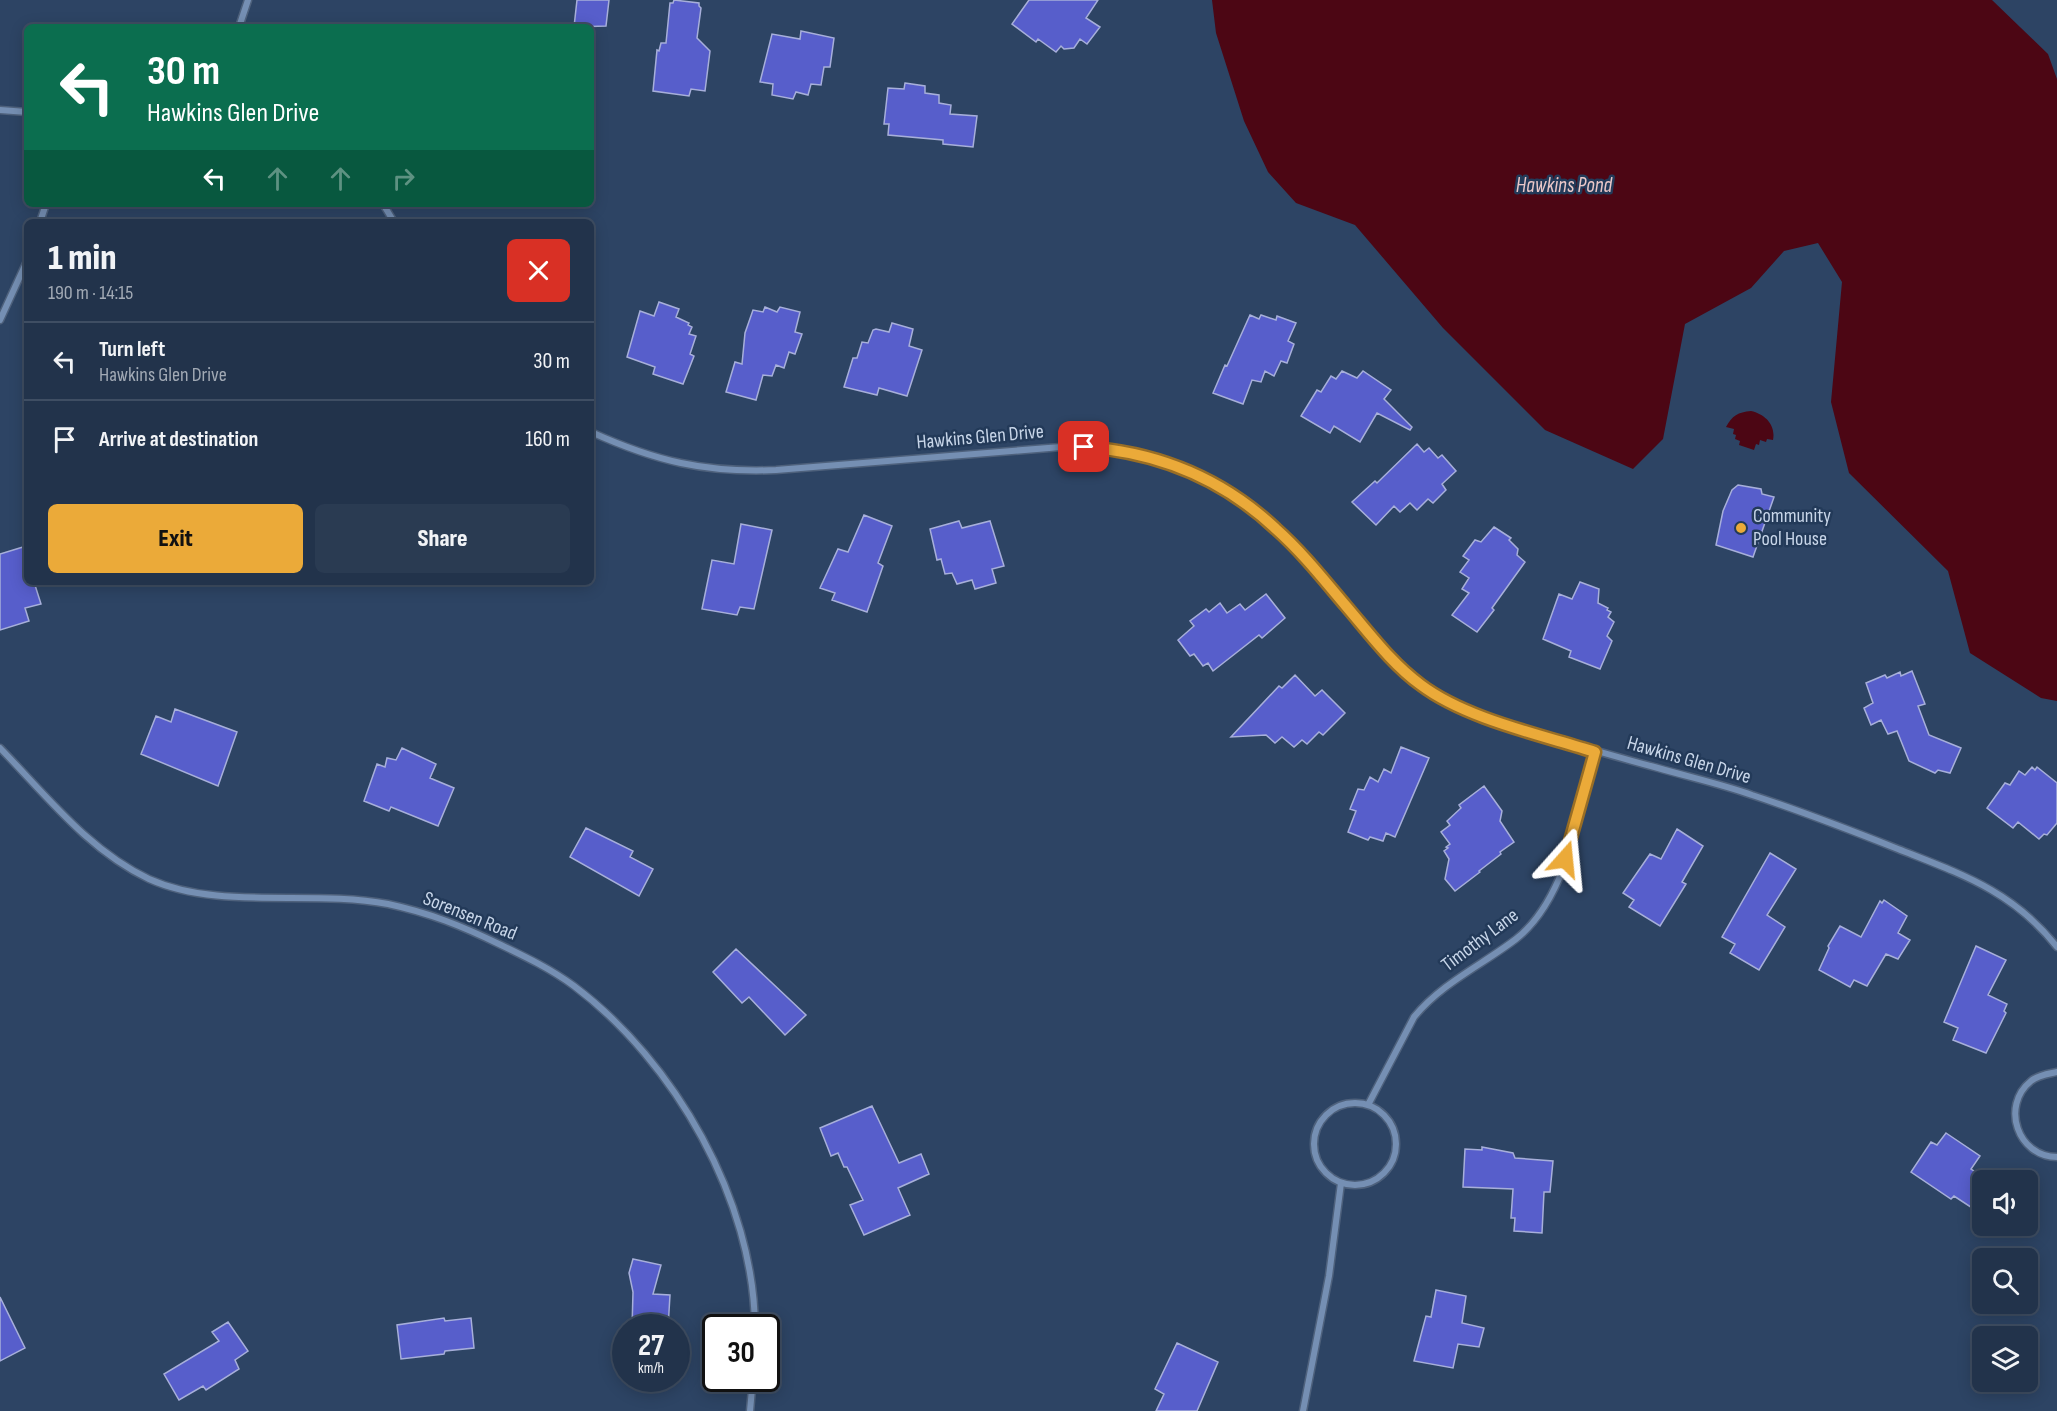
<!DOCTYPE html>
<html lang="en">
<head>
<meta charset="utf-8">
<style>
	body { margin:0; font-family:"Sofia Sans Condensed",sans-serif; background:#2a3b52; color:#f1f3f6; height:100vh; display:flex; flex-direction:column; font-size:22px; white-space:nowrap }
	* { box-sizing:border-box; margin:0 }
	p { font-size:20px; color:#a2aab5 }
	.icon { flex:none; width:33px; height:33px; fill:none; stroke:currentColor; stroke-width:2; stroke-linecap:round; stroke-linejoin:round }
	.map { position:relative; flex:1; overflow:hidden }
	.side { position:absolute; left:24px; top:219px; width:570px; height:366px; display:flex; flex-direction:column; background:#22334b; border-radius:9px; box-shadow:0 3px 15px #0003,0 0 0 2px #3f4e63 }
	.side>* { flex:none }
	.banner { position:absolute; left:24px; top:24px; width:570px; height:183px; border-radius:9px; box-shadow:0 3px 15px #0003,0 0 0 2px #3f4e63; background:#0b6e4f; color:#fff; overflow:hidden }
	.tools { position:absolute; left:1972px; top:1170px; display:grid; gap:12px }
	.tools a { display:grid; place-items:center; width:66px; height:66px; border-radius:9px; background:#22334b; box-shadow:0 3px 15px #0003,0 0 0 2px #3f4e63; font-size:30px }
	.speed { position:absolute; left:612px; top:1314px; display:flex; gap:12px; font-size:30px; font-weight:700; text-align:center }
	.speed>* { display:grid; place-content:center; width:78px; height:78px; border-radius:50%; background:#22334b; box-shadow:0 3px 15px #0003,0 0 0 2px #3f4e63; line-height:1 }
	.speed small { font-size:15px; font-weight:400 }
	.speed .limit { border:3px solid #111; border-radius:9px; background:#fff; color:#111 }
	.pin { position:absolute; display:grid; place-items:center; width:51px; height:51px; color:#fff; margin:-26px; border-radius:12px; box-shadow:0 3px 9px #0006 }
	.me { position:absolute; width:66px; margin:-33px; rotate:18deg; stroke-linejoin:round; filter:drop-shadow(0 0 4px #0008) }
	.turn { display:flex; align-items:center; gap:21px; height:126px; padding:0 24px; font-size:27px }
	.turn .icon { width:78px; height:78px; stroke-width:2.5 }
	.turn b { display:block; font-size:42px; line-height:51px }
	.lanes { display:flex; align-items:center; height:57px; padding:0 24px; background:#0003; justify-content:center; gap:30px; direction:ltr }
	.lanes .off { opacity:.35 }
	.round { display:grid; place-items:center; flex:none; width:63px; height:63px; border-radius:9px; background:#2a3b52 }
	.summary { display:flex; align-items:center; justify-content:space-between; height:102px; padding:0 24px }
	h1 { font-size:36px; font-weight:800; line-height:45px }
	.action { display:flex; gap:12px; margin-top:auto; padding:12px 24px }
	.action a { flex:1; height:69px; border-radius:9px; background:#ebaa39; color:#111; font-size:24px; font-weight:800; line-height:69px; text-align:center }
	.action a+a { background:#2a3b52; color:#f1f3f6 }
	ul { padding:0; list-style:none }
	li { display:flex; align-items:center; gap:18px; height:78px; padding:0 24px; border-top:2px solid #3f4e63 }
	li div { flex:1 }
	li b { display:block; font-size:22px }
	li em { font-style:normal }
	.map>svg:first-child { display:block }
	.water { fill:#4c0614 }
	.building { fill:#575ecb; stroke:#a7afda; stroke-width:1.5 }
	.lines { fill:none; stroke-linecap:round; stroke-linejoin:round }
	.street-casing { stroke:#4e617c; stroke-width:9 }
	.street { stroke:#758fb3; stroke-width:6 }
	.route-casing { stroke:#996e25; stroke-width:15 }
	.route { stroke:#ebaa39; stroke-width:10 }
	.poi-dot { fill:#ebaa39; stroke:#233a59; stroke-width:2 }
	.labels { text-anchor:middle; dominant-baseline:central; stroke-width:5; stroke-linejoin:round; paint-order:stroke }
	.street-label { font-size:20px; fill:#c8d6e9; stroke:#233a59 }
	.poi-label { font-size:20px; fill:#c8d6e9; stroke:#233a59; text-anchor:start }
	.water-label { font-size:21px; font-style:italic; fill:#eac7c8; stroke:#233a59 }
</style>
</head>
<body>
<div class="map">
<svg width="2057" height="1411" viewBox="0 0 2057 1411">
	<rect width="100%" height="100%" fill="#2d4464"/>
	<path class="water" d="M1212,0h780l56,54 9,25v622l-16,-3 -71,-45 -22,-82 -99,-98 -18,-71 11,-120 -24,-39 -34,8 -33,37 -66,36 -22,115 -30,30 -88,-39 -102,-102 -88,-103 -59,-22 -28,-31 -24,-51 -28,-88z
		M1751,411c14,3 25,14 22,29l-6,-1 -1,3 -6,-2 -1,5 -3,-1 -2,6 -15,-5 1,-4 -5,-2 1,-4 -3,-1 1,-5 -8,-2c6,-11 12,-15 25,-16z"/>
	<path class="building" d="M577,0h32l-3,26 -32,1z
		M674,0l25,3v3l2,2 -4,30 13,13 -5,40 -14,-2 -2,7 -36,-5 4,-41 2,1 2,-8h5l4,-40h3z
		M1029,0h69l-12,18 14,9 -13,17 -7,-5 -6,9 -10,1 -3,-3 -5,6 -18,-13 -2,3 -24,-18z
		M801,31l33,7 -4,29h-6l-3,18 -10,-1 -3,11 -12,-3 -3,7 -21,-4 1,-11 -13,-2 12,-48 28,5z
		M905,83l20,3v7l14,2v8l12,2 -1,9 27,2 -4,31 -30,-3v-4l-55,-5 1,-11h-5l4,-36 16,1z
		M659,302l20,7 -3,8 13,6 -1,2 4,2 -3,7 7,2 -6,18 4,2 -11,28 -30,-10 2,-7 -28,-10 13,-46 14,5z
		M765,307l12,5 3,-5 20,5 -5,20 7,2 -7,20 -6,-2 -5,16 -8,-3 -4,11 -9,-1 -7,25 -30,-8 9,-30 7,2 3,-31 8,-23 10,2z
		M1250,315l9,4 2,-4 15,5 1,-4 19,7 -8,18 6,3 -7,19 -6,-2 -7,15 -9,-5 -4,11 -9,-2 -9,24 -30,-11 12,-28 2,1z
		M892,323l21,6 -4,17 13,4 -15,46 -28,-8 -2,7 -33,-8 9,-29h4l5,-16 6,1 5,-13 3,-1 13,3z
		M1342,371l15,7 6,-7 28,19 -7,9 28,28 -2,3 -33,-17 -17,29 -26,-16 -4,7 -29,-17 16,-26 4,2 10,-16 5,3z
		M1417,444l7,8 5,-4 9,10 4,-3 14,16 -14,13 4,6 -13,13 -5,-4 -11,11 -7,-7 -10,9 -6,-6 -18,19 -24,-23 23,-21 2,2z
		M1738,485l23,4 1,5 12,3 -21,60 -37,-12 7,-34 9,-21z
		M864,515l28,11 -14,37 5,3 -16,46 -35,-12 3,-7 -15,-5 18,-39 10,3z
		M959,521l3,7 28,-7 14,45 -12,3 4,14 -21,6 -3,-9 -15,4 -5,-11 -7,1 -4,-15 -4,1 -7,-31z
		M741,524l31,6 -18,79 -14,-2 -3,8 -35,-6 10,-49 22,4z
		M1494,527l17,11 -2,2 9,9 -1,6 8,7 -33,46 2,2 -17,22 -25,-17 17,-22 -7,-4 7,-11 -9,-6 9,-12 -6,-4 12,-16 6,2z
		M23,547l4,13v22h7l7,22 -16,4 4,13 -29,9v-76z
		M1580,582l19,7 -1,14 10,5 -1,2 4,2 -3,5 6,5 -7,14 5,5 -12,28 -31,-12 2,-6 -28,-12 16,-45 13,5z
		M1266,594l19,24 -23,20 -3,-3 -46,36 -5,-8 -5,3 -9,-12 -4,2 -12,-16 16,-14 -4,-5 16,-12 3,3 11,-9 7,10 13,-9 5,6z
		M1912,671l13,33 -7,2 11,29 32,13 -11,25 -12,-3 -3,3 -26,-12 -12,-30 -9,3 -7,-14 -10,5 -7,-17 9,-5 -7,-20 19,-8 2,3 13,-6 1,4z
		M1295,675l20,21 7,-6 23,23 -22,22 -4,-3 -12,12 -5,-4 -8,7 -12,-10 -7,6 -9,-8 -35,2 48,-51 3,2z
		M175,709l62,23 -19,54 -77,-32 15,-38 15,6z
		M1401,747l28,11 -34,79 -9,-4 -3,8 -13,-4 -2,3 -20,-8 8,-21 -6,-2 8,-20 6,1 6,-13 8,5 6,-13 7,4z
		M402,748l34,16 -6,14 24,10 -16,38 -47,-19 -2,4 -25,-10 13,-37 8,3 2,-9 9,2z
		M2032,767l3,3 2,-3 20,16v40l-10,12 -3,-1 -5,5 -21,-17 -5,6 -26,-20 18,-25 5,2 9,-14 6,4z
		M1484,786l18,25 -2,10 14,21 -14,10 1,2 -22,17 1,1 -25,19 -10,-12 4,-20 -5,-8 4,-3 -2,-1 4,-3 -9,-12 9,-7 -3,-4 14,-13 -2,-3z
		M586,828l47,23 -3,6 23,12 -14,27 -69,-39z
		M1677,829l26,17 -21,36 4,2 -26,42 -31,-19 5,-7 -11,-7 27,-39 11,5z
		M1770,853l26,16 -29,46 18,12 -26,43 -29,-17 5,-9 -13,-7z
		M1884,900l23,16 -9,17 12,7 -12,19 -12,-5 -19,32 -13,-6 -4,7 -31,-17 10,-22 -1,-2 12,-20 21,11 19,-36 2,2z
		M1976,946l30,14 -18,35 19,9 -3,7 2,2 -20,40 -33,-13 5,-12 -14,-6z
		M736,949l70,66 -21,20 -36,-38 -7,6 -29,-31z
		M872,1106l27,57 22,-9 8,20 -31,14 12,27 -46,20 -14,-30 13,-5 -16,-33h-3l-6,-14 -7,3 -11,-28z
		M1946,1133l34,23 -9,13 12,8v38l-29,-19 -3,3 -40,-27 20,-30 6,3z
		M1482,1147l31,6 2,5 38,3 -3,31h-6l-2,41 -28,-2 1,-13h-4l2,-29 -50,-2 2,-38 17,1z
		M633,1259l28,6 -8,29 17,1 -2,33h-36l1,-36 -4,-19z
		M1436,1290l30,6 -4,27 22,5 -5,19 -21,-3 -5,24 -39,-7 12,-45 5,1z
		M0,1297l25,51 -25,13z
		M444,1318l1,3 26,-3 3,30 -29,3 -1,3 -43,5 -4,-34z
		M228,1322l20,29 -13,9 4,9 -33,21 -3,-4 -24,14 -15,-26 55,-33 -7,-9z
		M1177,1343l41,19 -21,49h-41l8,-17 -9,-5z"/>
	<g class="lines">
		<defs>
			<path id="street" d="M239,27l9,-27
				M0,110l27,2
				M383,204l11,18
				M40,222l6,-18
				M0,320l27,-59
				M591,432c64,29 114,41 185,38l285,-23c68,-1 134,17 189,59 39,30 71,70 103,108 32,37 61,72 107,93 21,10 43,16 65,23 44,13 88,26 133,38 31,9 63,16 94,27 49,16 98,35 146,54 63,25 115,42 159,98
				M0,748c46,47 88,102 149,131 71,32 162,10 239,25 42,9 74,22 113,41 25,12 50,24 73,41 101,76 180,214 181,342
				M2057,1072c-9,2 -19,3 -26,9 -31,25 -13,76 26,76
				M1314 1144a41 41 0 1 1 82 0a41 41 0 1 1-82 0Z
				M1368,1105l46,-88c28,-34 68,-52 102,-78 51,-40 64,-128 79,-188
				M750,1411l3,-33
				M1303,1411l26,-135 12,-93"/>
		</defs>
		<use href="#street" class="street-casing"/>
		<use href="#street" class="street"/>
	</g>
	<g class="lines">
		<defs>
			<path id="route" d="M1084,447c74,5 138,31 192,82 26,23 48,51 70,77 24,28 46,58 75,79 45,34 121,50 174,67l-30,107"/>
		</defs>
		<use href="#route" class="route-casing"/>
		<use href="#route" class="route"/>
	</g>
	<circle class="poi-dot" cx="1741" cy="528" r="6"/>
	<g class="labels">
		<g class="street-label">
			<text transform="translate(980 437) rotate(-5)">Hawkins Glen Drive</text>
			<text transform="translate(1689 760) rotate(16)">Hawkins Glen Drive</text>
			<text transform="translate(470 916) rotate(22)">Sorensen Road</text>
			<text transform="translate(1480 940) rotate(-37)">Timothy Lane</text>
		</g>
		<g class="poi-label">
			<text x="1753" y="516">Community<tspan x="1753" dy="23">Pool House</tspan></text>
		</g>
		<g class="water-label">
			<text x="1564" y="185">Hawkins Pond</text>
		</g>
	</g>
</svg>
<div class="tools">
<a><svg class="icon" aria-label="sound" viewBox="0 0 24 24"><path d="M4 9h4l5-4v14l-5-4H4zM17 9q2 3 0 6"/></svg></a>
<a><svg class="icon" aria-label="search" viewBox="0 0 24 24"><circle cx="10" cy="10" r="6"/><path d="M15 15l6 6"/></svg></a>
<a><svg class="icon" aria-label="layers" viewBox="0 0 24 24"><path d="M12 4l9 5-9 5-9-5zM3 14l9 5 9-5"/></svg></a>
</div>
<div class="speed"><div>27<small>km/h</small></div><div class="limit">30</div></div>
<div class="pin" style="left:1084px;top:447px;background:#d93025"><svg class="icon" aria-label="arrive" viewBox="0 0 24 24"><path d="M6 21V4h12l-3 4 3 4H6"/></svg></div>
<svg class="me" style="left:1565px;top:859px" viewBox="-20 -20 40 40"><path d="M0-17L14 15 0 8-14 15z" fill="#ebaa39" stroke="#fff" stroke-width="4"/></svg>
<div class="banner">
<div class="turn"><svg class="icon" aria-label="left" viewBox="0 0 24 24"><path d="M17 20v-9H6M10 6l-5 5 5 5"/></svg><div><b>30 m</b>Hawkins Glen Drive</div></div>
<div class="lanes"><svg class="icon" aria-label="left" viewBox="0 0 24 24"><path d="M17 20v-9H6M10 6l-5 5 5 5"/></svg><svg class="icon off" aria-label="ahead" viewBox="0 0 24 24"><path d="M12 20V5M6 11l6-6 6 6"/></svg><svg class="icon off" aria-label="ahead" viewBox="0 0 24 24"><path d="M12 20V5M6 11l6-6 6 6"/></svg><svg class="icon off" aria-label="right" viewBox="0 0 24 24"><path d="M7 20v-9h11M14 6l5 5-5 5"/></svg></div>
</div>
<section class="side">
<div class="summary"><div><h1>1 min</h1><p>190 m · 14:15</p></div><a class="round" style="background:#d93025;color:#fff"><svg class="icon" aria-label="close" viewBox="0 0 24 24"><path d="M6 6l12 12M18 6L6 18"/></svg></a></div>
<ul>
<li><svg class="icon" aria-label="left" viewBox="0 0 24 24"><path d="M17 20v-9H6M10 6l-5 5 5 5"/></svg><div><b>Turn left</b><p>Hawkins Glen Drive</p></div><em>30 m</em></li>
<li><svg class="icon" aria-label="arrive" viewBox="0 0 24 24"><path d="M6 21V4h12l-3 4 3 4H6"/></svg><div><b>Arrive at destination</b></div><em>160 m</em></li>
</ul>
<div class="action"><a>Exit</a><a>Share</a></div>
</section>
</div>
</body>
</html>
